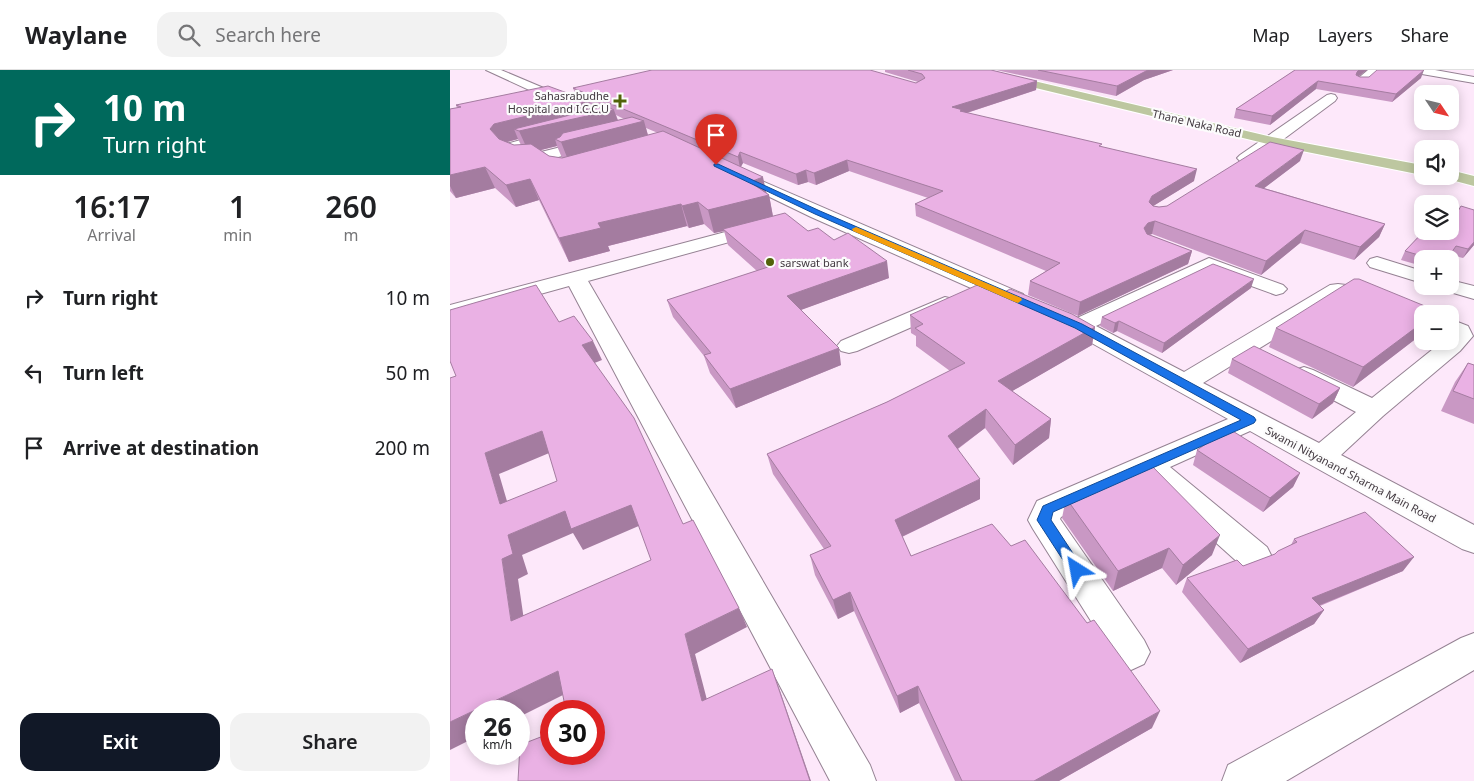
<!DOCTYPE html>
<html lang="en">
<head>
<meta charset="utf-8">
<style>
	body { margin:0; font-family:"Noto Sans",sans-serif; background:#f2f2f2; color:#202124; height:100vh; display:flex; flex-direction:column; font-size:19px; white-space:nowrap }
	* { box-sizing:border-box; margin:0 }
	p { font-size:16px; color:#757577 }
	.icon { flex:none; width:28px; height:28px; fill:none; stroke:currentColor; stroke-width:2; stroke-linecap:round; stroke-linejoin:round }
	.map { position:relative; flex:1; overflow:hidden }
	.drawer { display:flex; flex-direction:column; background:#fff; width:450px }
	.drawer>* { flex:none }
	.banner { background:#00695c; color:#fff; overflow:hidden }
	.needle { width:32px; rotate:125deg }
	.fabs { position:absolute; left:964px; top:15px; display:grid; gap:10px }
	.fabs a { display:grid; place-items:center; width:45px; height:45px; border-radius:10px; background:#fff; box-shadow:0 2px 12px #0003; font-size:25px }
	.speed { position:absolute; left:15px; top:630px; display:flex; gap:10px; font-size:25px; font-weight:700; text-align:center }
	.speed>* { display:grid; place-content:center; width:65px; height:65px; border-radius:50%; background:#fff; box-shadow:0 2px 12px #0003; line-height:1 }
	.speed small { font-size:12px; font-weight:400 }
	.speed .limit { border:8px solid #d22; background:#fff; color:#111 }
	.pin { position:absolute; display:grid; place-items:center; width:42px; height:42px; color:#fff; margin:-51px -21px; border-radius:50% 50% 50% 0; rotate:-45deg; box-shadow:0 0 5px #0007 }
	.pin .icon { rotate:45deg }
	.me { position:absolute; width:55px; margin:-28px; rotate:326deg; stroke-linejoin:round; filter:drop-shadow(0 0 4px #0008) }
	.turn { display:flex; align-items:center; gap:18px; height:105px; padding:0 20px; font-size:22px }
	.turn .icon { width:65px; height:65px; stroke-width:2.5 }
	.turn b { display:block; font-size:35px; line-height:42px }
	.eta { display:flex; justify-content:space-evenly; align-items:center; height:85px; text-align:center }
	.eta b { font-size:30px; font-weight:600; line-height:35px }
	.action { display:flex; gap:10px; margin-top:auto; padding:10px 20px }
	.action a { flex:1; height:58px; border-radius:15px; background:#111827; color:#fff; font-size:20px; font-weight:600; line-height:58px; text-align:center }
	.action a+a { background:#f2f2f2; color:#202124 }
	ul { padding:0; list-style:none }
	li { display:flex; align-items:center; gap:15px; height:75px; padding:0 20px }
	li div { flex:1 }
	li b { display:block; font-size:19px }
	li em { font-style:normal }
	header { display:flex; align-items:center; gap:30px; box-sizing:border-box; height:70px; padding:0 25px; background:#fff; border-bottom:1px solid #e0e0e0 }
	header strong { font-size:24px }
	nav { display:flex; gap:28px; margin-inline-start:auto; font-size:18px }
	.search { width:350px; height:45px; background:#f2f2f2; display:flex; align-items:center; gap:12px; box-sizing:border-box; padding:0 18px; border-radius:15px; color:#757577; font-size:19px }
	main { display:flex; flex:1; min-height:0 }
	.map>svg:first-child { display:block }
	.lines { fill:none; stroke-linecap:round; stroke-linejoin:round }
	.minor-casing { stroke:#958293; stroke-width:2 }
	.major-casing { stroke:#fff; stroke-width:2 }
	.minor { fill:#fff; fill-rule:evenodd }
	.major { fill:#bdc7a0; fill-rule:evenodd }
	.wall { fill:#c998c4; fill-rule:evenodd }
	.shaded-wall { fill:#a47ca0 }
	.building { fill:#eab1e4; stroke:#a47ca0; fill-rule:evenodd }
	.route { fill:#1a73e8; stroke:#114b97 }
	.slow { fill:#f59e0b }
	.poi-dot { fill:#516209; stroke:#fcfcfc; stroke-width:2 }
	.labels { text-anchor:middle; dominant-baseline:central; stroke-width:4.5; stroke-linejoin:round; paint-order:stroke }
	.far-poi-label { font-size:11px; fill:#423940; stroke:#fcfcfc; text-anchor:end }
	.far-street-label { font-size:11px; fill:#423940; stroke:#fcfcfc }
</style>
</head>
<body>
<header>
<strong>Waylane</strong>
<div class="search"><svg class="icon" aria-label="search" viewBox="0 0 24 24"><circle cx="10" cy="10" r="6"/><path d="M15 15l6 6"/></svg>Search here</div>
<nav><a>Map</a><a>Layers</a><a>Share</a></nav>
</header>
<main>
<section class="drawer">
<div class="banner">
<div class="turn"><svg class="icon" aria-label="right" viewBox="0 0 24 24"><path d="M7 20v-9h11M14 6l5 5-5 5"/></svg><div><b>10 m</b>Turn right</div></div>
</div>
<div class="eta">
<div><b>16:17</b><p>Arrival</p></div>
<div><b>1</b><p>min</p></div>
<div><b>260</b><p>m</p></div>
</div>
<ul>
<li><svg class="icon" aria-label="right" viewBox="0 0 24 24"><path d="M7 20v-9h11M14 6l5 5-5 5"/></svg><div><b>Turn right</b></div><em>10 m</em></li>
<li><svg class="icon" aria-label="left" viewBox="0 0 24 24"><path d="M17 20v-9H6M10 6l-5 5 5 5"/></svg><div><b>Turn left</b></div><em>50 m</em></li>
<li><svg class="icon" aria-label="arrive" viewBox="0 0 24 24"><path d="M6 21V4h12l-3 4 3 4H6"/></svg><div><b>Arrive at destination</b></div><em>200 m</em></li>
</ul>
<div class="action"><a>Exit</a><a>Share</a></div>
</section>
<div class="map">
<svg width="1024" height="711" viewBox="0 0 1024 711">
	<rect width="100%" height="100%" fill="#fde8fa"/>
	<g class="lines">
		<defs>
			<path id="minor" d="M36,0h15l71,30 2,3 -6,4 -4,-1z
				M918,0h13l-16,13h-8l-2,-2z
				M960,0h25l39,7v6l-58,-10z
				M881,24l4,1 2,3 -2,3 -58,43 -27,17h-10l-3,-3 3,-3 87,-60z
				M107,60l7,4 -2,3 -43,13 7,5h3l68,-17 5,1 2,3 -2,3 -73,20 -12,-2 -16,-15 2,-3z
				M282,98l291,126 3,5 -3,5 -8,1 -8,-1 -196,-87 -85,-41 -2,-3 2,-3z
				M313,152l6,1 3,4 -3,4 -181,50 282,484 6,16h-46l-261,-495 -119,33v-14z
				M927,187l45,14v12l-52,-16 -3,-4 3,-4z
				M759,188l74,27 4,4 -4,4 -7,2 -66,-24 -114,55 88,46 146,-87 8,-1 8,1 3,5 -3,5 -143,88 116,60 37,-31 -61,-32 -4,-5 4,-5 9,-3 9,3 59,28 71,-57h7v-22l18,7 5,10 -13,15 -77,65 -42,39 133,70v28l-12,-4 -212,-118 -80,36 97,80 5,10 -5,10 -12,4 -12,-4 -98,-88 -84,38 -1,2 84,121 6,12 -6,12 -13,6 -13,-6 -85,-135 -5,-9 9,-19 191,-82 -158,-88 -17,-7 -3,-5 3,-5 8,-2 16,6z
				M1000,210l24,6v13l-31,-9 -3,-4h10z
				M495,227l8,2 3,5 -3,5 -96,42 -8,2 -8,-2 -4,-5 4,-5z
				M1024,563v37l-188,111h-64l6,-16 233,-127z"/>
			<path id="major" d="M517,0h20l285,67 150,28v10l-150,-30 -299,-72z
				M1000,100l24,6v10l-30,-8 -1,-2h7z"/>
		</defs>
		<use href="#minor" class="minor-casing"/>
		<use href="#major" class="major-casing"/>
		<use href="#minor" class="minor"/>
		<use href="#major" class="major"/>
	</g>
	<path class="wall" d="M435,0h106l46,11 -1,9 -69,23 134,34 93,34 -41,25 6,1 8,-1 133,-45 -36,27 121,36 -6,13 -25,23 -54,-17 -39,32 -109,-41 -2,1 42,16 -4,13 -110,52 -50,-21 2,-14 16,-10 -130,-55 -1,-12 13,-6 -79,-27 -33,14 -8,-3 -10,3 -55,-22 -2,4 28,28 4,21 35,15 26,9 55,38 -89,32 41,55 -105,43 -26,-35 -6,-17 -31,-39 -6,-17 90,-29 -29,-26 -4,-14 -10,2 -10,-9 -15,4 -2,-2 -79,20 2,5 -41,11 -30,-62 -23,7 -21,-19 -39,10 -6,-7v-82l7,-1 -1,-3 120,-9 -3,-8 343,-5 2,-1 -33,-10zM139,34l10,4 -7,2zM166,45l8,4 -6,1zM196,58l12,5 -10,2zM68,69l3,6h-7l-7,-3zM107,76l5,12 -13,-2 -8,-6z
		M546,0h177l-29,10 -28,16z
		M845,0l63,6 2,1 61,1 -29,24 -76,-13 -46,36 -36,-7 2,-9z
		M974,161l50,14 -11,13 -12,-3 -3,4h-26v7l-21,-6 4,-9z
		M801,218l-89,65 -45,-22 -4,2 -13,-7 2,-9z
		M553,223l92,34 -3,18 -80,46 39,28 -2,19 -36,27 -28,-37 -27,21 22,50 -78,38 9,19 241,172 -93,53h-104l-36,-78 -19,10 -46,-102 -16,8 -23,-44 -5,-20 14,-6 -51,-75 -6,-20 120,-52 63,-31 -34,-25v-10l-5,-3 -1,-18z
		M972,244v20l-69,53 -84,-40 7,-19z
		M782,289l108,29 -7,15 -21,16 -84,-46z
		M1018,293l6,2v59l-33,-13 14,-29z
		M747,380l103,23 -7,14 -30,25 -70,-47z
		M616,428l146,57 -36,30 -14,-17 -49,23 -51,-73z
		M844,469l109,32 -83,35 4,4 -10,14 -74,39 -58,-71 5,-14 56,-12 32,-12 16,-9z"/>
	<path class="shaded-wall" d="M698,0h25l-29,10 -28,16 1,-10z
		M909,0h8l-13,10 3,-8z
		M974,0l-3,8 -29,24 4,-8z
		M587,11l-1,9 -73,24 -11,-7z
		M868,11l-2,8 -46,36 2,-9z
		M139,31l4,13 21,-4 6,17 24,-6 6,22 -80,22 -9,-23 -6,-3 2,7 -28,7 -10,-22 -5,-2 4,10 -15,4 -13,-14 4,-5z
		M854,80l-4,11 -49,37 4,-12z
		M290,82l3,11 -3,5 -2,-11z
		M397,90l2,11 -33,14 -2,-12z
		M35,97l10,21 -39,10 -6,-12v-11z
		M747,99l-3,12 -44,27 -1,-6 3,-6z
		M356,100l2,12 -10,3 -2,-11z
		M313,107l4,19 2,-1 4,22 -50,12 1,2 -10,2 -6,-23 42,-28z
		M80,109l9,21 -23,7 -10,-22z
		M248,132l6,22 -15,4 -7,-22z
		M231,134l6,22 -79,20 2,5 -41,11 -10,-24 39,-15z
		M705,151l-3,13 -7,2 -1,-8 4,-5z
		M935,154l-6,13 -25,23 6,-13z
		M855,160l-5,13 -39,32 5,-14z
		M1024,172v3l-11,13 5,-9z
		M742,181l-4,13 -110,52 2,-14z
		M437,191l2,17 -99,36 -3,-18z
		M804,209l-3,9 -89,65 2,-10z
		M669,251l-2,10 -4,2 2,-10z
		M972,253v11l-69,53 10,-20z
		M645,257l-3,18 -95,55 1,-19z
		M143,271l9,19 -10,4 -10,-19z
		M389,278l2,17 -105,43 -6,-19z
		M890,318l-7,15 -21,16 7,-15z
		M536,339l-1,19 -36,27 -1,-19z
		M601,349l-2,19 -36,27 2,-20z
		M92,361l12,20 -55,23 15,51 -14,-21 -15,-51z
		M850,403l-7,14 -30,25 7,-14z
		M530,409v20l-83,40 -2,-19z
		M181,435l10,20 -58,25 -10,-17 -51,22 6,19 -10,5 9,62 -16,-20 -9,-62 6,-24 57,-24z
		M770,465l-8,20 -36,30 7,-20z
		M719,478l-7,20 -49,23 5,-20z
		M964,487l-11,14 -100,41 9,-14z
		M400,522l4,19 -16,8 -5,-19z
		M289,538l8,19 -52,27 17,65 -10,-18 -17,-67z
		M874,540l-10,14 -74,39 8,-14z
		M322,599l7,19 32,93h-1z
		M108,601l15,19 -54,27v-6h-43v26l-26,13v-28z
		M468,616l1,17 -19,10 -3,-17z
		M710,641l-8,17 -93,53h-25z"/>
	<path class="building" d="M202,0h218l46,13 9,-5 -3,-4 -14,-4h83l46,11 -85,26 11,3 -3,1 142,33 -3,2 98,23 -45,27 -3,6 4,4 6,1 8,-1 103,-64 34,8 -49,36 130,38 -25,23 -55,-17 -39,31 -111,-40 -7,2 -4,5 3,6 45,17 -112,51 -50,-21 30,-18 -145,-59 28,-13 -96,-31 -33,13 -8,-3 -10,4 -56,-22 -2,5 -165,-69z
		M588,0h110l-31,16z
		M845,0h64l-2,2 -1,3 4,2h9l8,-7h47l-28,24 -78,-13 -46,35 -36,-7z
		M98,16l41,15 -95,23 -4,5 9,10 15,6 17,-1 18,12 13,2 101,-27 100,46 -13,5 19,13 -61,15 -10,-8 -16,4 -1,-2 -83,19 3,5 -42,10 -29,-59 -24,6 -21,-18 -35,8v-66l11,-2 -5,-2z
		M156,36l8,4 -95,21 -5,-2z
		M182,47l12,4 -83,21 -6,-3 5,-2 3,-4z
		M1011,136l13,4v32l-6,7 -12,-3 -9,13h-15l-27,-8 19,-20h26v-6z
		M335,143l23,18 10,-3 16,12 14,-7 39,28 -100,35 52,52 -109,41 -26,-34 7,-2 -44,-53 101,-33 -45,-38z
		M763,194l41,15 -90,64 -45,-22 -4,2 -13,-6z
		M904,209h5l78,32 -3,3h-12v9l-59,44 -87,-39z
		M534,212l19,11 7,-4 62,25 23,13 -97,54 53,38 -36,26 -29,-36 -38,27 32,43 -85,41 16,36 81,-32 19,22 14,-6 62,83 7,-3 66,91 -126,70h-72l-44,-95 -21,10 -47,-104 -17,8 -23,-45 21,-9 -64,-92 120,-52 78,-39 -50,-35 8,-4 -13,-9z
		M86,215l23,37 15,-6 19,25 -11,4 52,73 49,106 10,-4 46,88 -54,26 17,67 70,-32 38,112h-292l2,-36 31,-12v21h43v-43h-28l-8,-40 -108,51v-344l6,-2 -6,-15v-51zM92,361l15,50 -57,23 -15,-51zM181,435l20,55 -140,61 -9,-62 11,-5 -5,-19 57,-24 6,18z
		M804,276l86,42 -21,16 -87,-45z
		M1018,293l6,2v34l-21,-8z
		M781,360l69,43 -30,25 -73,-48 22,-15z
		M698,392l72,73 -37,30 -14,-17 -51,23 -52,-73z
		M915,442l49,45 -102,41 12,12 -76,39 -61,-71 50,-18 6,6 32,-12 3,-3 19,-9 -3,-3z"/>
	<path class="route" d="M264,94h4l102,47 262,113 172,93 2,3 -2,3 -201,89 -2,8 33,50 -2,4 -5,1 -5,-1 -35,-54 6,-14 198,-86 -166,-92 -260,-114 -101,-48z"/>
	<path class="slow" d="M406,157l165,71 1,2 -4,3 -3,-1 -162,-71 -1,-2z"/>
	<g class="poi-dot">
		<path d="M167.5 23.5h5v5h5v5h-5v5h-5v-5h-5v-5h5z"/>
		<circle cx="320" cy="192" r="5"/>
	</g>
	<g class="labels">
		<g class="far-poi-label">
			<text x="159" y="25">Sahasrabudhe<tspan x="159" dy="13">Hospital and I.C.C.U</tspan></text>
			<text x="330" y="192" text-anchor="start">sarswat bank</text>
		</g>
		<g class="far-street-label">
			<text transform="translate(747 53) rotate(13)">Thane Naka Road</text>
			<text transform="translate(901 404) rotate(28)">Swami Nityanand Sharma Main Road</text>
		</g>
	</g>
</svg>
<div class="fabs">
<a><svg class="needle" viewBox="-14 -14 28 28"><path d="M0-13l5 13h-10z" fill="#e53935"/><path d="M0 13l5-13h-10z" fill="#757577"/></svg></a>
<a><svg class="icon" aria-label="sound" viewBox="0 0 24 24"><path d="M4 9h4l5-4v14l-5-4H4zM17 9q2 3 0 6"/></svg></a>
<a><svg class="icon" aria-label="layers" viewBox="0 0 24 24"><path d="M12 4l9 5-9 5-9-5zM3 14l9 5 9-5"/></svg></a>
<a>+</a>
<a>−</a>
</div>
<div class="speed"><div>26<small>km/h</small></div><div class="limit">30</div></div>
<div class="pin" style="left:266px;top:95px;background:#d93025"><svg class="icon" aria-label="arrive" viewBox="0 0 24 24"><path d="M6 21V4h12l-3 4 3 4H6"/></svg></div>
<svg class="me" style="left:627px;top:500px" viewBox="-20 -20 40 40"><path d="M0-17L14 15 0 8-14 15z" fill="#1a73e8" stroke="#fff" stroke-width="4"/></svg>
</div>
</main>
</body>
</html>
